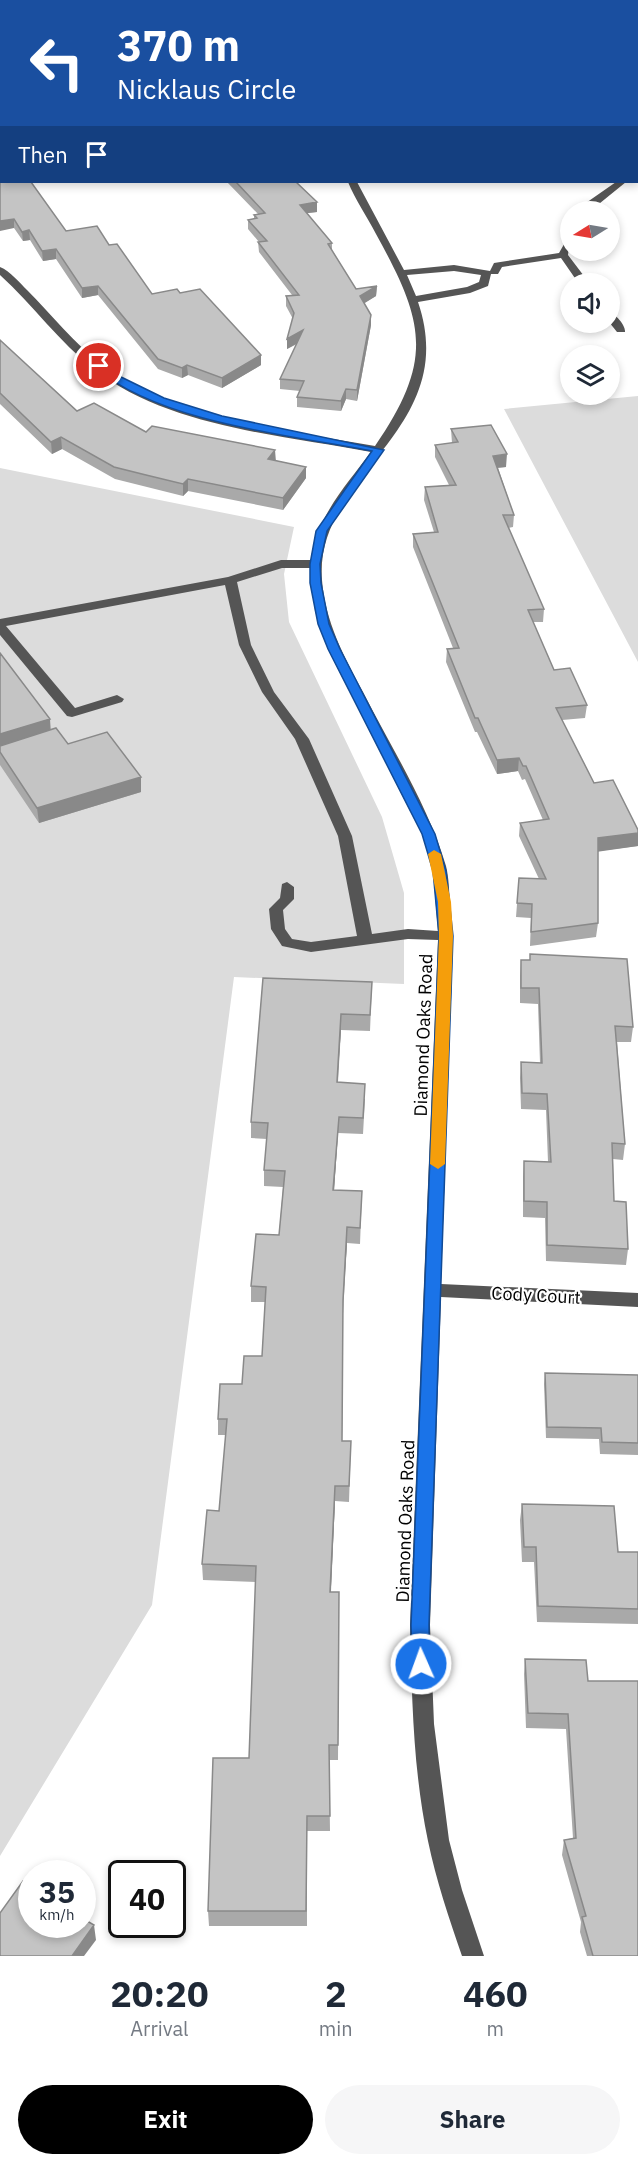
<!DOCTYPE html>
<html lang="en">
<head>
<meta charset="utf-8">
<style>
	body { margin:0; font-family:"IBM Plex Sans",sans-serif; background:#f6f6f7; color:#1f2937; height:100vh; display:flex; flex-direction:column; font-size:22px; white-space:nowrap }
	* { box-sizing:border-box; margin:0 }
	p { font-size:20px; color:#747a83 }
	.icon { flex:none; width:33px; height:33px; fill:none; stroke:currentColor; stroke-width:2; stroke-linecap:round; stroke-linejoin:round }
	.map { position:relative; height:1956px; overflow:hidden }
	.sheet { display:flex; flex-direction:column; background:#fff; flex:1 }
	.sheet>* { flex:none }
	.hud { position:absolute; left:0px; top:0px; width:639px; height:183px; box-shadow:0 3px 9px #0003; background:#1a4fa0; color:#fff; overflow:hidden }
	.needle { width:39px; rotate:259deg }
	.tools { position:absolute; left:560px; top:201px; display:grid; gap:12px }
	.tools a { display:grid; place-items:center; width:60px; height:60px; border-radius:50%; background:#fff; box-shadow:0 3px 9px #0003; font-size:30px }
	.speed { position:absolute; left:18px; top:1860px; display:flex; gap:12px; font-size:30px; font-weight:700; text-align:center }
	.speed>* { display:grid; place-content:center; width:78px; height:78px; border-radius:50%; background:#fff; box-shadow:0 3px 9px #0003; line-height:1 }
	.speed small { font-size:15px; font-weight:400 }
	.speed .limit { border:3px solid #111; border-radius:9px; background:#fff; color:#111 }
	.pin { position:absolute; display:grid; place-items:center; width:51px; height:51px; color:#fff; margin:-26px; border:3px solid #fff; border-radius:50%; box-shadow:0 2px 6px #0007 }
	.me { position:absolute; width:66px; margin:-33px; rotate:358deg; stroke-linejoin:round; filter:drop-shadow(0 0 4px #0008) }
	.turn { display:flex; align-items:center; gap:21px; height:126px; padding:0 18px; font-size:27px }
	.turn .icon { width:78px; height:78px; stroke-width:2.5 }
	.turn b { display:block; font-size:42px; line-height:51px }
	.then { display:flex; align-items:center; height:57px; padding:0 18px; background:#0003; gap:12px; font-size:22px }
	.eta { display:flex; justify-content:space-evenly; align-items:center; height:102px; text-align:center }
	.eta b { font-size:36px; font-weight:800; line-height:42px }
	.action { display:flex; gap:12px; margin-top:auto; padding:12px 18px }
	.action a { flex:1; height:69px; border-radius:36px; background:#000; color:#fff; font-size:24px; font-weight:800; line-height:69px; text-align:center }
	.action a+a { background:#f6f6f7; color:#1f2937 }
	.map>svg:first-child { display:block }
	.green { fill:#dcdcdc }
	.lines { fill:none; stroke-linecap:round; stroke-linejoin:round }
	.minor { fill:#555; fill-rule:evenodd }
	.wall { fill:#a9a9a9 }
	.shaded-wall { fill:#898989 }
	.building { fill:#c4c4c4; stroke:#898989; stroke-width:1.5 }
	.route { fill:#1a73e8; stroke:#114b97; stroke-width:1.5 }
	.slow { fill:#f59e0b }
	.labels { text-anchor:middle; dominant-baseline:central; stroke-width:4.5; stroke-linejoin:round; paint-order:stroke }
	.street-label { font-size:18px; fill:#000; stroke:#fff }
</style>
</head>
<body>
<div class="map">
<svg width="638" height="1956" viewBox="0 0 638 1956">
	<rect width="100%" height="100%" fill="#fff"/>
	<path class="green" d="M369,0h269v24v-22z
		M638,396v266l-134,-253z
		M0,468l294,59 -10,47 5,48 93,195 22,76v91l-170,-7 -82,628 -152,251z"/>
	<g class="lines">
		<path class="minor" d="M345,0h8l1,2h-8z
			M348,182h9l47,88 50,-5 36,6 4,-8 65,-10 8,-14 3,-1 -2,17 22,29h-11l-18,-26 -59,9 -4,7h-7l-3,12 -18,7 -52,9c44,129 -104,171 -96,278 3,41 22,77 41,112 29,57 65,113 83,174 3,12 3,25 4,37 4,40 2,79 0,120 -3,87 -6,174 -9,261l197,9v14l-197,-10 -11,328 4,99 15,116 13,50 22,66h-22c-13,-38 -26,-76 -34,-115 -15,-71 -16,-144 -18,-216l28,-685 -30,-1 -97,13 -29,-6 -11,-17 -2,-20 11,-11 2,-14 5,-2 7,5v12l-11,11 2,19 7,10 19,3 46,-6 -19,-100 -43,-97 -33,-47 -23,-47 -14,-60 -219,41 69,82 42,-13 7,4 -2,3 -50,15 -5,-1 -67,-81v-16l228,-42 53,-17h30c4,-41 36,-76 60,-108 -90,-17 -204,-25 -277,-83 -35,-27 -61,-64 -94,-94v-8c10,4 20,16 27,23 25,25 47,53 75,75 75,58 182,64 273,81 60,-87 49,-125 1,-212 -9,-17 -21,-35 -28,-52zM454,271l27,4 -2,7 -12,5 -51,9 -9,-21zM282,568h29l4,43 13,38 94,185 11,37 5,60 -30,-2 -36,5 -20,-98 -43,-97 -35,-47 -23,-47 -14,-63z
			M616,182h10l-37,30h-10l4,-7z
			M609,312c7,2 17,14 16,20h-8l-8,-10z"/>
	</g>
	<path class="wall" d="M0,1l2,1v53h-2z
		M2,182l64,49 43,14 43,49 28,-1 81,62v10l-39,23 -34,-13 -6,3 -24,-9 -60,-74 -16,3 -26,-39 -13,2 -13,-21 -7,1 -9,-13z
		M227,182h69l21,30 -10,1 25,30v7l24,39 21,-3 -1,10 -12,7 7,12v10l-14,76 -11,-2 -5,12 -44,-4v-10l3,-6 -20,-2v-10l17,-35 -10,5v-10l6,-20 -7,-13v-10l6,-1 -33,-43 -1,-10h1l-11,-13v-9l6,-1v-4l4,-1z
		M0,340l77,71 69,21 160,35v11l-23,32 -95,-19 -5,5 -68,-17 -53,-30 -10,5 -52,-50z
		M451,429l55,38 -8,1 16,47 -1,12 -5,1 36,81 -1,13h-10l21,48 33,35 -2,13 -23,2 32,63 44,63 -40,5v72l-2,14 -66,9 1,-28 -15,-1 3,-39 20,1 -20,-43 1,-13 23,-3 -18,-41 -3,1 -4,-9 -21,3 -20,-42h-2l-29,-70 1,-13 6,-1 -40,-101v-13l21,-2 -10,-32 1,-13 24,-2 -14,-28v-12l17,-2z
		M0,653l51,77 17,14 73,48 -102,31 -39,-58z
		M521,960l112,67 -2,15h-14l8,102 -2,16 -10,-1 1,42 14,48 -2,16 -80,-4 -1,-43 -22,-1v-40l1,-16 24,1 -2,-52 -25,-1 -1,-31 1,-16 19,1 -2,-59 -18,-1v-27z
		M263,978l109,4 -2,49 -29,-1 -3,52 27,17 -2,35 -25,-1 -4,57 28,1 -2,53 -13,-1 -4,71 -1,127h9l-2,61 -14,-1 -4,91h8l-1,168h-9l1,71h-23v95h-98l-1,-15 41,-153 7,-176 -53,-2 -1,-16 17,-53 7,-76h-8v-16l44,-63 3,-54h-14v-16l28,-51 4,-48 -19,-1v-16l3,-31 -16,-1v-16z
		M545,1373l93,2v80l-38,-1 -1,-15 -53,-1 -2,-54z
		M522,1504l96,48h20v72l-101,-2 -3,-60h-12l-2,-42z
		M525,1659l63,22 50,275h-51l-7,-24 1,-10 -19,-67 2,-15 9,-2 -7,-109 -40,-1 -2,-54z"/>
	<path class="shaded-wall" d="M317,202v10l-17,2v-9z
		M14,219v9l-14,3v-10z
		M29,230l1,10 -7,1 -1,-9z
		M56,249v10l-13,2 -1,-10z
		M98,286v9l-16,3v-10z
		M377,286l-1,10 -16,10v-10z
		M371,315v10l-14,76v-11z
		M303,330v10l-16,9v-10z
		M261,355v10l-39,23v-10z
		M187,365l1,10 -6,3v-10z
		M346,389v10l-5,12v-10z
		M61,437l1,12 -10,5 -1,-12z
		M275,450l1,12 -8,-3z
		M507,454l-1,13 -13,1v-12z
		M306,467v11l-23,32v-12z
		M188,479v12l-5,5v-12z
		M50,719l1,15 -51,16v-16z
		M519,758l-1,13 -21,3v-14z
		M141,777v15l-102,31 -2,-15z
		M638,833v13l-42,6 2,-14z
		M341,1014v16l-5,68 1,-16z
		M339,1117l-1,16 -5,73v-16z
		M347,1227v16l-5,73 1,-16z
		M335,1486v15l-5,107v-16z
		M94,1925l2,15 -12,16h-12z"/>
	<path class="building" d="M5,0h271l3,2h-277v45h-2v-46z
		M0,56h2v126h29l35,49 31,-5 12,19 8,-1 35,50 25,-5 3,4 20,-4 61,66 -39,23 -35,-13 -5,3 -24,-9 -60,-73 -16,2 -26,-39 -14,2 -13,-21 -7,2 -8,-13 -14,2z
		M236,182h60l21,20 -17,3 32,38 -4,1 28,45 21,-3 -17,10 11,19 -14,75 -11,-1 -5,12 -44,-4 7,-16 -24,-2 23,-49 -16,9 7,-26 -8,-17 13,-1 -41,-53 9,-1 -19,-21 9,-2 -3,-3 11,-2z
		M0,340l77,71 17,-8 52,29 6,-6 123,24 -7,9 38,8 -23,31 -95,-19 -5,5 -37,-9 -32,-8 -53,-30 -10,5 -51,-49z
		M491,425l16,29 -14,2 21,59h-11l41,94 -16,1 26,60 16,-2 17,37 -31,3 38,75 19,-3 25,50v3l-40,5v85l-67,9 1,-28 -15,-1 2,-25 27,1 -26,-56 29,-4 -23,-53h-3l-4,-8 -22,2 -19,-42h-3l-28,-69 12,-1 -46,-114 25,-2 -13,-45 31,-2 -21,-40 23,-3 -7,-13z
		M0,653l50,66 -50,15z
		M56,728l12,16 39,-12 34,45 -104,31 -37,-56v-6z
		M530,954l97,5 6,68 -18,-1 10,118 -13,-1 2,58 12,1 2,47 -81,-4v-43l-23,-1v-40l27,1 -4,-68 -25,-1 -1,-31 21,1 -3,-75h-18v-28h9z
		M263,978l109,4 -2,33 -29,-1 -4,68 28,2 -2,34 -24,-1 -6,73 29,1 -2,37 -13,-1 -4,73 -1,141h9l-2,45h-14l-5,106h9l-1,153h-9l1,71h-23l-1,95h-98l5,-153h36l7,-192 -54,-2 5,-54 12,1 8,-92h-9l2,-35h22l2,-28h18l4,-69 -15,-1 5,-52 23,1 6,-64 -21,-1 4,-47 -17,-1z
		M545,1373l93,2v68l-36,-1 -1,-14 -54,-1z
		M522,1504l92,2 4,46h20v57l-100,-3 -2,-59h-12z
		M525,1659l61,1 2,21h50v275h-45l-11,-39 4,-1 -22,-76 12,-2 -8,-124 -40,-1z
		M23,1881l9,6v37h50v-6l12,7 -22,31h-72v-43z"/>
	<path class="route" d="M95,364h7l13,10 49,24 58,18 162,34 -57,81 -7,33 1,19 8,41 11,25 95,185 11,37 7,65 -24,689 1,39 -3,6 -6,2 -6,-2 -3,-6 -1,-39 28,-689 -6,-65 -11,-37 -94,-185 -10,-25 -8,-41v-19l6,-33 56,-80c-84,-16 -210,-28 -277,-83z"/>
	<path class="slow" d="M434,850l7,4 10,48 2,34 -8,228 -7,5 -8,-5 9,-228 -1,-34 -10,-48z"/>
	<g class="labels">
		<g class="street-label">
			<text transform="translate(423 1035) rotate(-88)">Diamond Oaks Road</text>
			<text transform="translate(536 1295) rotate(3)">Cody Court</text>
			<text transform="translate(405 1521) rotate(-88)">Diamond Oaks Road</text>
		</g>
	</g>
</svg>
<div class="tools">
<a><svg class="needle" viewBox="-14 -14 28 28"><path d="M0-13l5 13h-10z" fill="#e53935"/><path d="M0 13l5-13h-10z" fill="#747a83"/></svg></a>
<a><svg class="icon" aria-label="sound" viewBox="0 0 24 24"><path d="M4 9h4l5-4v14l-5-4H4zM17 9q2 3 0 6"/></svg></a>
<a><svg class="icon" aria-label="layers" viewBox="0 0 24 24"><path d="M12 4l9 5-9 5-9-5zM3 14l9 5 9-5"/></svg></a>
</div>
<div class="speed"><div>35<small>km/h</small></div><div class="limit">40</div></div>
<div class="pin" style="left:99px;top:366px;background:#d93025"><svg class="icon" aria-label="arrive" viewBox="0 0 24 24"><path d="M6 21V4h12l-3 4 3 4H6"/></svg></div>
<svg class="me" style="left:421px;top:1664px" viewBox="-20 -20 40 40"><circle r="17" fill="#1a73e8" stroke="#fff" stroke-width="3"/><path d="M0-11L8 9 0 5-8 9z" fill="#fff"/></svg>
<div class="hud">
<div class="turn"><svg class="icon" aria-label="left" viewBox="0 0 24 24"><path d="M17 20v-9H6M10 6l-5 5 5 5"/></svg><div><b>370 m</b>Nicklaus Circle</div></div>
<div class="then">Then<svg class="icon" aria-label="arrive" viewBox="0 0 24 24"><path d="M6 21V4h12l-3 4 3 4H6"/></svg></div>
</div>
</div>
<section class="sheet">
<div class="eta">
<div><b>20:20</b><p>Arrival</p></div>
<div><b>2</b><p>min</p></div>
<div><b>460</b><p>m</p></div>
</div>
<div class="action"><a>Exit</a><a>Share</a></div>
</section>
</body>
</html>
